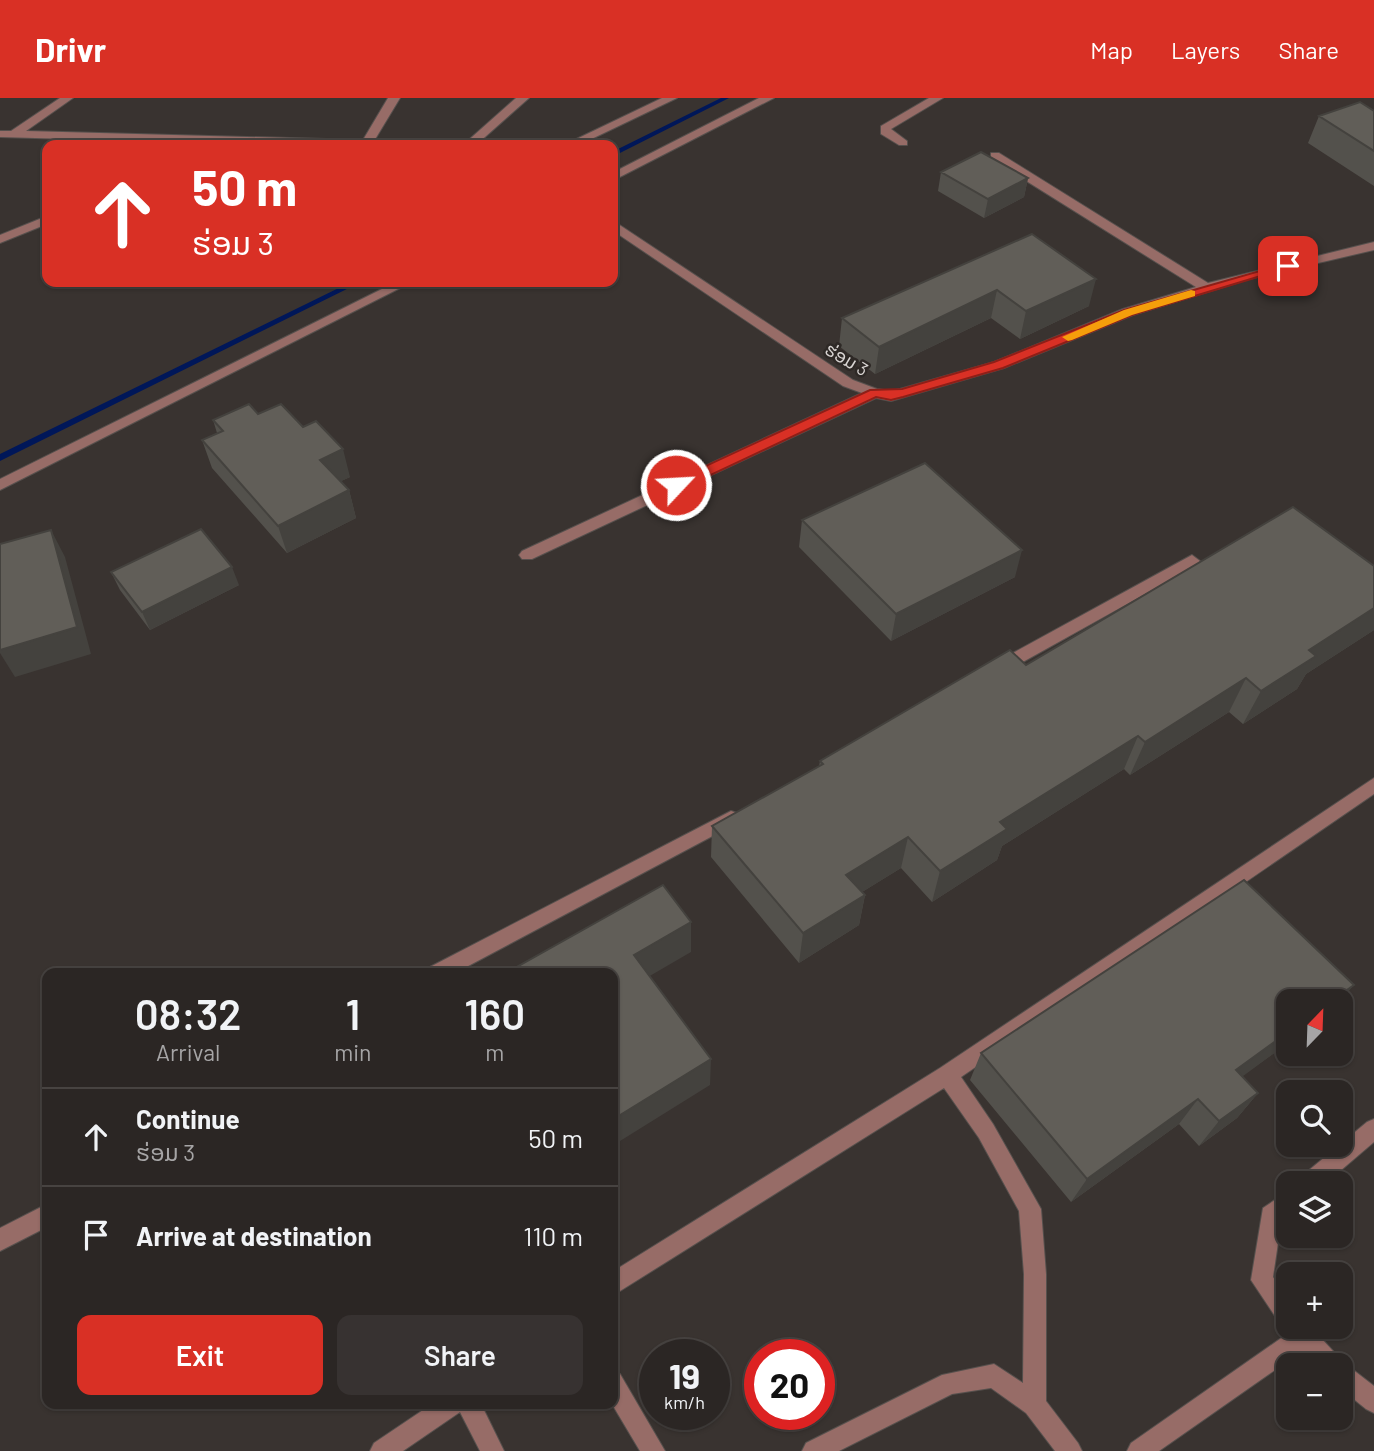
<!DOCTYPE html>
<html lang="en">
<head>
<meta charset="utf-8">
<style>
	body { margin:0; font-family:Barlow,"Noto Sans Lao",sans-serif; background:#373231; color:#f1f3f6; height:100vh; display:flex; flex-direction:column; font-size:26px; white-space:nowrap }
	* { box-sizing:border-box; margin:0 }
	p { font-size:23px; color:#a6a5a6 }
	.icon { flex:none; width:38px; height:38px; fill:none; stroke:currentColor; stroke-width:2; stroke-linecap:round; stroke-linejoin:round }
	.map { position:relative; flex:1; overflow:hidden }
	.sheet { position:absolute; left:42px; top:870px; width:576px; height:441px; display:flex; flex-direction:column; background:#2b2624; border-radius:14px; box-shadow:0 2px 5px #0004,0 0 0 2px #474341 }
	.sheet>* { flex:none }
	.hud { position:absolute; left:42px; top:42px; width:576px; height:147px; border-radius:14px; box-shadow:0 2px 5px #0004,0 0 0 2px #474341; background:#d93025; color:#fff; overflow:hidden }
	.needle { width:46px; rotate:23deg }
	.buttons { position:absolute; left:1276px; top:891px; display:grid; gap:14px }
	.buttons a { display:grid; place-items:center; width:77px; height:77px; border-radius:14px; background:#2b2624; box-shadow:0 2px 5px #0004,0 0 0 2px #474341; font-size:35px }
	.speed { position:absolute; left:639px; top:1241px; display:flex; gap:14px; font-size:35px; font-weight:700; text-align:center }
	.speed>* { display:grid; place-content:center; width:91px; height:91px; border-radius:50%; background:#2b2624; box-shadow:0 2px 5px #0004,0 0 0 2px #474341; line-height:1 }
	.speed small { font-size:18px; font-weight:400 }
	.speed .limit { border:10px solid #d22; background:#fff; color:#111 }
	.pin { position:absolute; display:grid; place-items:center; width:60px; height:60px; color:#fff; margin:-30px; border-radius:14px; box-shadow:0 4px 10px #0006 }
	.me { position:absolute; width:77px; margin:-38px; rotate:65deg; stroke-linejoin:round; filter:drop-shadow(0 0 5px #0008) }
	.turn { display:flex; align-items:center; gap:24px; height:147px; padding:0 35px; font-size:32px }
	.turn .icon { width:91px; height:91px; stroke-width:2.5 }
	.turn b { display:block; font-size:49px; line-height:60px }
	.eta { display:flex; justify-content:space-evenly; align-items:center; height:119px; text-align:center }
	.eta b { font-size:42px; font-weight:600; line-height:49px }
	.action { display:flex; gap:14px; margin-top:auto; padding:14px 35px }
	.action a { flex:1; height:80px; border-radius:14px; background:#d93025; color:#fff; font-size:28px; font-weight:600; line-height:80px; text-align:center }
	.action a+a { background:#373231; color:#f1f3f6 }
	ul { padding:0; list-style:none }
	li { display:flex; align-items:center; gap:21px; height:98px; padding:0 35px; border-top:2px solid #474341 }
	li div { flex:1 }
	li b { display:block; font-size:26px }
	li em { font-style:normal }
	header { display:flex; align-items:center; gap:42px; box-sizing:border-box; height:98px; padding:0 35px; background:#d93025; color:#fff }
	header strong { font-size:33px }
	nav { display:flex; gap:38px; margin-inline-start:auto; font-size:24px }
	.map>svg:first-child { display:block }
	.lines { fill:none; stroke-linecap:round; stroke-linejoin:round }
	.stream { fill:#001759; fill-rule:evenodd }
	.minor-casing { stroke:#56504d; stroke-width:2 }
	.minor { fill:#976c67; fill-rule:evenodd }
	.wall { fill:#53514c }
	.shaded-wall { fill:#44423e }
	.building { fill:#615e58; stroke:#44423e; stroke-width:2 }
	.route { fill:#d93025; stroke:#8d1f18; stroke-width:2 }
	.slow { fill:#f59e0b }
	.labels { text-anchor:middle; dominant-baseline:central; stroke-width:5; stroke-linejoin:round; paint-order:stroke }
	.far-street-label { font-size:18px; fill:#d9d5d3; stroke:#2e2926 }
</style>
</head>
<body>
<header>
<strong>Drivr</strong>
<nav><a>Map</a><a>Layers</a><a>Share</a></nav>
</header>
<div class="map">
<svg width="1374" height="1353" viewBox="0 0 1374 1353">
	<rect width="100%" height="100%" fill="#393330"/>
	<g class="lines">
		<path class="stream" d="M721,0h8l-117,59v-5z
			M351,184h10l-361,179v-7z"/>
		<defs>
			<path id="minor" d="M60,0h13l-47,33 337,9 25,-42h12l-26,43h31l6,4h-126l-285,-8v-6h11z
				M516,0h13l-53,47h-13z
				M662,0h15l-98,47h-15z
				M759,0h15l-162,83v-8z
				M929,0h14l-52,31 16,12v4h-8l-18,-11v-8z
				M991,55h8l209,130 166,-41v8l-125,29 -116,36 -129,53 -113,33 -15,-3 -344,161h-10l-3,-4 3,-4 340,-158 -19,-7 -231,-156v-10l241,160 24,9 14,2 9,-2 94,-27 129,-53 73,-22 -205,-128z
				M47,118v8l-47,19v-8z
				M396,184h16l-412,208v-11z
				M1192,457l8,6 -3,4 -194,108h-12l-2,-4 2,-4z
				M1374,680v16l-413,283 32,47 48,85 5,65v127l32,42 4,8h-27l-29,-38 -35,-25 -39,6 -113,57h-37l4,-8 136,-68 52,-11 29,19 1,-109 -5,-63 -40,-73 -35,-50 -332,208v-24l328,-204z
				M731,713l6,2 3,5 -3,5 -282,150h-28l3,-6z
				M1374,1021v23l-48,41h-27l3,-7 65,-54z
				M1288,1093v25l-7,6 -8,55 15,22v27h22l33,36 31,24v27l-8,-4 -26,-21v-23h-23l-15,-14 -143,100h-32l4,-8 156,-109 -36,-54 12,-72z
				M47,1106v23l-47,24v-23z
				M612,1273l8,3 45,77h-25l-28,-47z
				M432,1306h49l23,47h-24l-20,-39 -57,39h-33l4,-8z"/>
		</defs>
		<use href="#minor" class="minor-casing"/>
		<use href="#minor" class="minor"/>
	</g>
	<path class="wall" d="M1374,13v75l-66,-43 11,-27z
		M941,74l87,6 -4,19 -40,21 -46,-27z
		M1032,136l57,72 -69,33 -29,-21 -116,56 -36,-28 3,-28z
		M258,316l92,63 -9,4 8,9 7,28 -69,35 -75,-85 -10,-28 15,-7 -4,-13z
		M802,422l213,57 -124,64 -92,-94z
		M1374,468v64l-68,44 -9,15 -54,35 -14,-12 -99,63 -6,-6 -122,77 -5,14 -65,42 -31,-34 -39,24 3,3 -6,30 -60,38 -88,-106 1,-31 107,-60 1,-5 206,-96z
		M111,474l128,13 -89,45 -30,-40z
		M1288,903v42l-46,33 16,17 -21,25 -38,28 -20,-22 -108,78 -101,-122 11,-27z"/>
	<path class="shaded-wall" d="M1028,80l-4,19 -40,21 4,-19z
		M1096,181l-7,27 -69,33 6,-28z
		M997,192l-6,28 -116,56 4,-27z
		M343,351l7,28 -22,10 -8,-27z
		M349,392l7,28 -69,35 -9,-27z
		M51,432l14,27 26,97 -76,23 -15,-24v-3z
		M1022,452l-7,27 -124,64 5,-27z
		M232,469l7,18 -89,45 -8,-18z
		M1374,510v22l-68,44 -9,15 -54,35 18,-33 48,-41z
		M1246,580l-17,34 -99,63 15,-33z
		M1138,638l-14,33 -122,77 -5,14 -65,42 8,-31 60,-49z
		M908,739l-7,31 -60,37 5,-30z
		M865,797l-6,30 -60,38 4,-30z
		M691,824v30l-55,32 -2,-29z
		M1354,887l-14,16h-9z
		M1288,934v11l-72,53 20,-26z
		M711,961l-1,26 -98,61v-26z
		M1258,995l-21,25 -38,28 20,-25z
		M1198,1001l-19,25 -108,78 16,-23z"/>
	<path class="building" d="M1360,4l14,9v40l-55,-35z
		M981,54l47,26 -40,21 -47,-27z
		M1032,136l64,45 -70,32 -29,-21 -118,57 -37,-29z
		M249,306l9,10 23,-10 22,23 13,-6 27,28 -23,11 29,30 -71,36 -76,-86 21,-9 -10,-11z
		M925,365l97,87 -126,64 -94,-94z
		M1293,409l81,59v42l-65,42 7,6 -55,35 -15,-13 -101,64 -7,-6 -138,86 7,7 -67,42 -32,-34 -62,38 19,20 -62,38 -91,-107 111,-62 -3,-3 190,-111 16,15z
		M201,431l31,38 -90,45 -31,-40z
		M51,432l26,97 -77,23v-106z
		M1244,782l110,105 -23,16h-43v31l-52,38 22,23 -39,28 -21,-22 -111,80 -106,-126z
		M663,787l28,37 -57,33 77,104 -99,61v-147h-106z"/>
	<path class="route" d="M1284,166l10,2 -162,49 -129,53 -100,29 -12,3 -15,-3 -195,92h-10l-2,-4 2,-3 199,-92 32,-1 92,-27 130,-52z"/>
	<path class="slow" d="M1191,192l4,1v5l-63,19 -60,25 -4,1 -6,-4 62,-27z"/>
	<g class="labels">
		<g class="far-street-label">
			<text transform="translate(847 261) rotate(31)">ຮ່ອມ 3</text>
		</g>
	</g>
</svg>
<div class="buttons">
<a><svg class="needle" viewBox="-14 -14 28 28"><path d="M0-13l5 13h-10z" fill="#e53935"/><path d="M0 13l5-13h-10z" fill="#a6a5a6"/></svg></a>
<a><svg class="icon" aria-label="search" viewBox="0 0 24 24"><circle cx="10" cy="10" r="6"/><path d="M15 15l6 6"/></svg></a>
<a><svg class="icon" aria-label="layers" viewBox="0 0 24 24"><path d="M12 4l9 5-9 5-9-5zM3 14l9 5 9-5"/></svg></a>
<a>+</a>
<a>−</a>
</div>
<div class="speed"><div>19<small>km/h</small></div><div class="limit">20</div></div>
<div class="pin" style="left:1288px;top:168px;background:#d93025"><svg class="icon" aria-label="arrive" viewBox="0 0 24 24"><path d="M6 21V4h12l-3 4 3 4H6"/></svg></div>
<svg class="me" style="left:676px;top:387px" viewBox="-20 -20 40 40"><circle r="17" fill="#d93025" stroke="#fff" stroke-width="3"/><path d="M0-11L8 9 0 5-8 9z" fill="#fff"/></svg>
<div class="hud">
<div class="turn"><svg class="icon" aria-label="ahead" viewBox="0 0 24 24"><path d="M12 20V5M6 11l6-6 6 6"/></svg><div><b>50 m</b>ຮ່ອມ 3</div></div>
</div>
<section class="sheet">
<div class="eta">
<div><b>08:32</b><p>Arrival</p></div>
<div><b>1</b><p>min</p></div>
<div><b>160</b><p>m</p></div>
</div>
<ul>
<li><svg class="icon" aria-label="ahead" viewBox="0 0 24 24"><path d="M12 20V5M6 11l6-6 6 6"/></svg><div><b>Continue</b><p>ຮ່ອມ 3</p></div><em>50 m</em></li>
<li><svg class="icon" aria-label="arrive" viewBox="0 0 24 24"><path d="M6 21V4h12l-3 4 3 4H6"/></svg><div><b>Arrive at destination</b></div><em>110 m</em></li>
</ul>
<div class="action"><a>Exit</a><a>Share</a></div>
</section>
</div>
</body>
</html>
